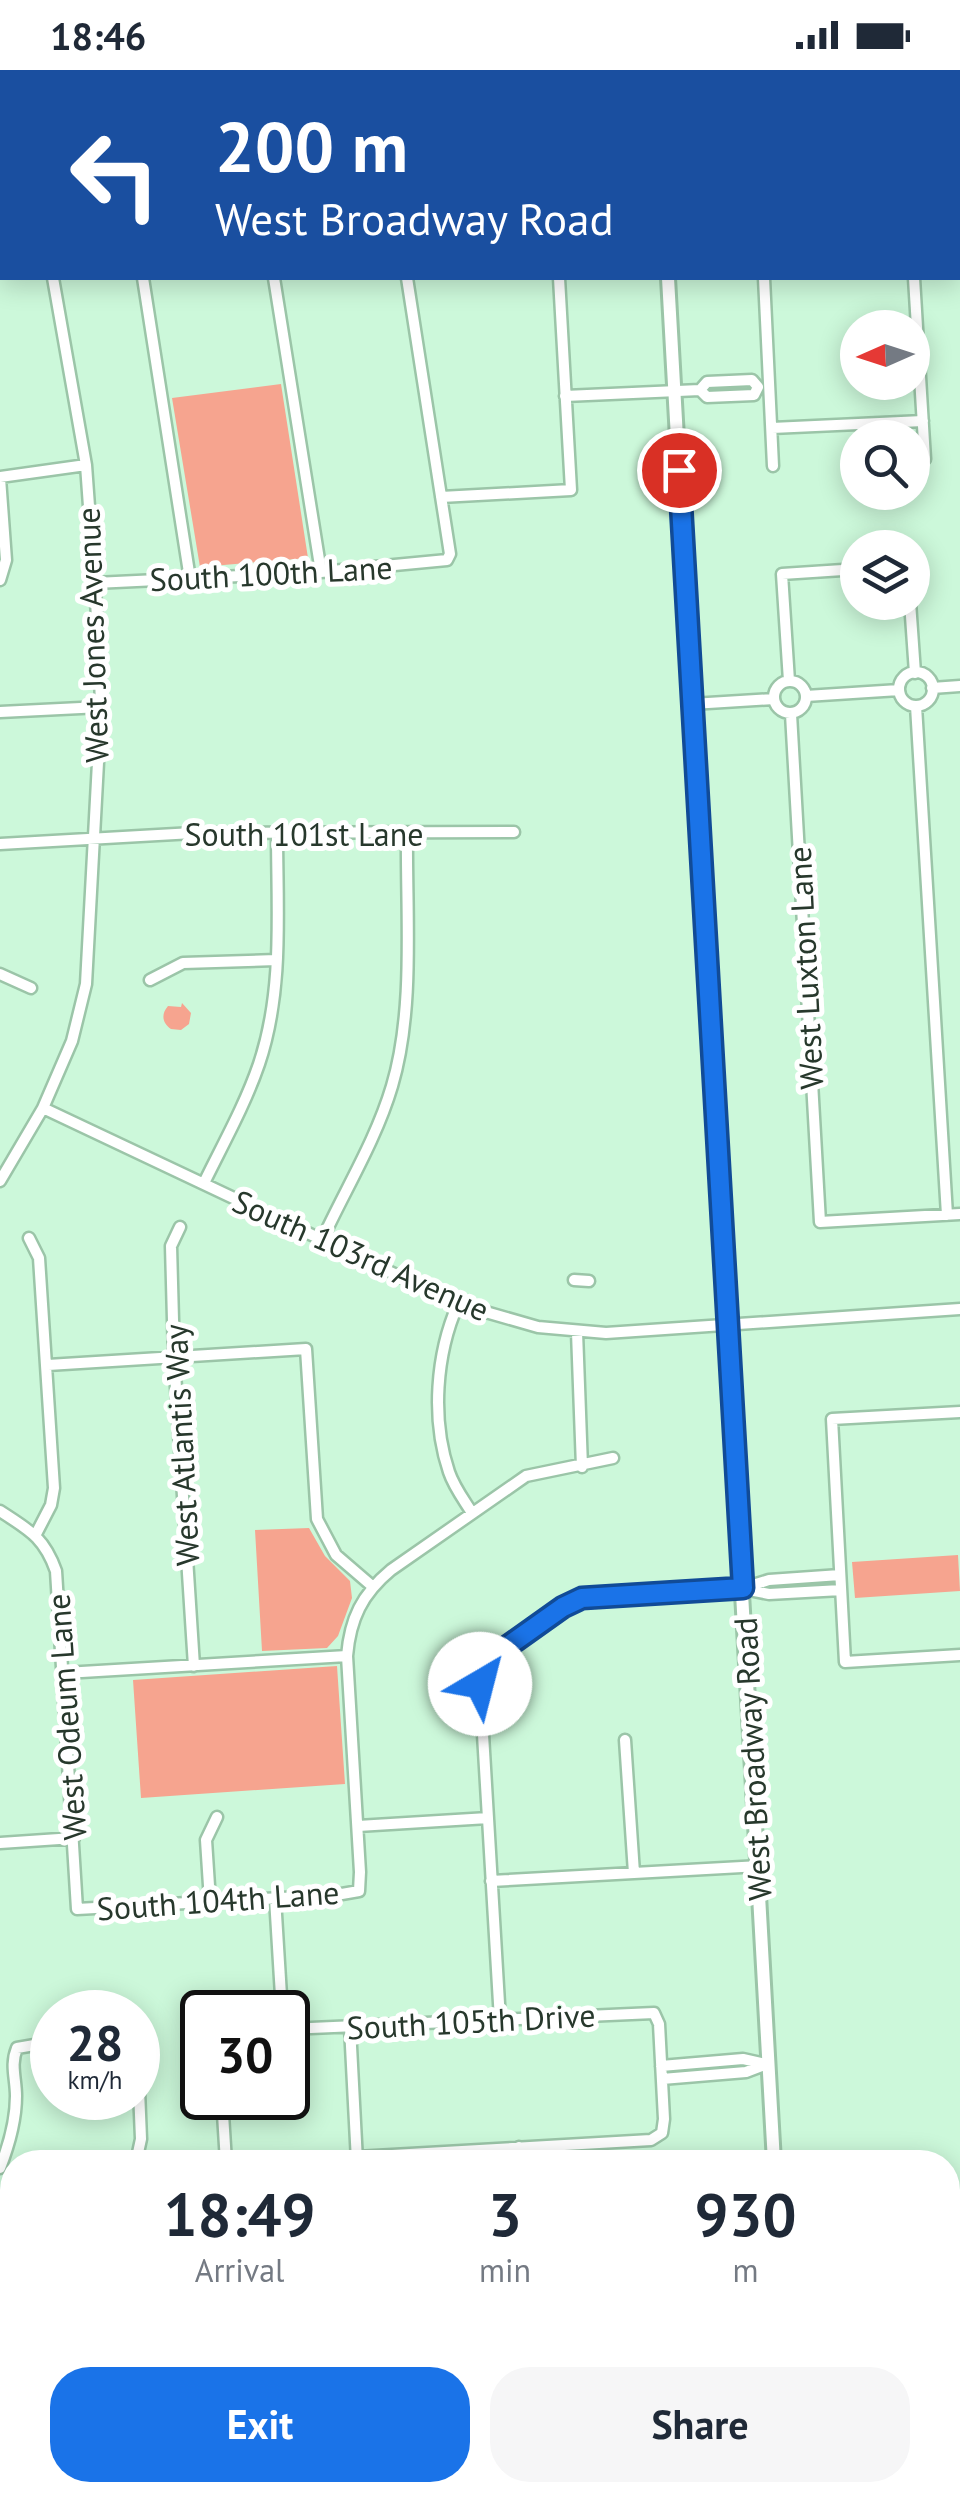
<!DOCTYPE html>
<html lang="en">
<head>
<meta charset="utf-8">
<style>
	body { margin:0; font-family:"PT Sans",sans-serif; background:#f6f6f7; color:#1f2937; height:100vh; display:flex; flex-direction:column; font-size:38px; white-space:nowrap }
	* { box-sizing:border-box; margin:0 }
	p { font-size:32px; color:#747a83 }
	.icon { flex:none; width:55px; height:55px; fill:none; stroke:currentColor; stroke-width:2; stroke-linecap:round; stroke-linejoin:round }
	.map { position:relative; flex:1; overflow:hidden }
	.panel { position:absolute; left:0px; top:2080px; width:960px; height:352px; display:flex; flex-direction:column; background:#fff; border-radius:40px 40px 0 0; box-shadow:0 5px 25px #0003 }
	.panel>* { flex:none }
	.banner { position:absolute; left:0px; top:0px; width:960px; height:210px; box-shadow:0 5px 25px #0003; background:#1a4fa0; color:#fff; overflow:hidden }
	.needle { width:65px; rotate:267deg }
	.controls { position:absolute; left:840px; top:240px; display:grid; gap:20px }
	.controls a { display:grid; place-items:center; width:90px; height:90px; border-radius:50%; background:#fff; box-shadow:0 5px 25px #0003; font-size:50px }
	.speed { position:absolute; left:30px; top:1920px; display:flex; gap:20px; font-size:50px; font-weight:700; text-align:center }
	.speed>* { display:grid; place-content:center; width:130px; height:130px; border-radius:50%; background:#fff; box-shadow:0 5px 25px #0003; line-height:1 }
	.speed small { font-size:25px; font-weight:400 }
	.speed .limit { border:5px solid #111; border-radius:15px; background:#fff; color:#111 }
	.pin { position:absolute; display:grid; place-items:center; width:85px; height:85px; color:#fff; margin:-42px; border:5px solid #fff; border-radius:50%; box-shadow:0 2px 10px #0007 }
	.me { position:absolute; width:110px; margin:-55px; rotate:37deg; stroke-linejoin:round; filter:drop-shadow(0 0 8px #0008) }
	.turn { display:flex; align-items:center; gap:35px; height:210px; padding:0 50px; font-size:45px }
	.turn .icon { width:130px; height:130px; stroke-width:2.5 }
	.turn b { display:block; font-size:70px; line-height:85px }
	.eta { display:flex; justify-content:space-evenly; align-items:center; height:170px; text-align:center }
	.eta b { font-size:60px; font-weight:700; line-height:70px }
	.cta { display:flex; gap:20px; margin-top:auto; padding:20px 50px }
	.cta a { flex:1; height:115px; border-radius:40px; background:#1a73e8; color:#fff; font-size:40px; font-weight:700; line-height:115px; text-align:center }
	.cta a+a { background:#f6f6f7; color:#1f2937 }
	.status { display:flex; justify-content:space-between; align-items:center; height:70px; padding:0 50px; background:#fff; direction:ltr }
	.status svg { height:28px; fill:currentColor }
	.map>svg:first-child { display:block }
	.green { fill:#f6a48f }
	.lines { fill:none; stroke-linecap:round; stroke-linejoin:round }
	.minor-casing { stroke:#9bc5a8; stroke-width:15 }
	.major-casing { stroke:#9bc5a8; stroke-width:18 }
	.minor { stroke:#fff; stroke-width:10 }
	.major { stroke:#fff; stroke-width:12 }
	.route-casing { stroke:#114b97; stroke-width:25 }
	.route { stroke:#1a73e8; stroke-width:18 }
	.labels { text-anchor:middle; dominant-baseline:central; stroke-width:10; stroke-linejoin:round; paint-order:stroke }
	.street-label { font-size:32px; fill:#27382c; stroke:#fff }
</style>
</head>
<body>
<div class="status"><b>18:46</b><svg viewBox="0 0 49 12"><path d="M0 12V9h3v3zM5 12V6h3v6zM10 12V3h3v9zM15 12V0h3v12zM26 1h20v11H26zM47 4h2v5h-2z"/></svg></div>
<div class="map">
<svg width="960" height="2431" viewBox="0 0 960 2431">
	<rect width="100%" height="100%" fill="#ccf8da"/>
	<path class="green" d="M281,314l27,174 -108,9 -28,-169z
		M182,933l9,10 -2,11 -8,6 -10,-1c-9,-6 -10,-15 -3,-23l13,1z
		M309,1458l16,28 25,25 2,17 -14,38 -11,12 -65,3 -7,-121z
		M958,1485l2,36 -105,7 -3,-36z
		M337,1596l8,118 -204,14 -8,-118z"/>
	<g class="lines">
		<defs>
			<path id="minor" d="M47,0v2
				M196,0v2
				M345,0v2
				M143,208l47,301
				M274,208l47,294
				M764,208l9,188
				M914,208l11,181
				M565,326l135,-6 7,7 47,-2 4,-8 -6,-7 -45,2 -7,8
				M772,358l151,-7
				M0,407l86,-12
				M0,408l6,82 -6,20
				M441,427l130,-7 -12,-212
				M95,513l226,-11 126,-12 3,-6 -43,-276
				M910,532l5,71
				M899 619a17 17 0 1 1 34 0a17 17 0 1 1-34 0Z
				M774 627a16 16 0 1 1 32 0a16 16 0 1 1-32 0Z
				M789,611l-7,-107 76,-5
				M932,618l28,-2
				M806,626l93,-6
				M692,634l82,-5
				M916,636l31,509
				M0,642l101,-5
				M791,644l29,508 140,-8
				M0,774l193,-11 321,-1
				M0,904l31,14
				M150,910l33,-17 93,-3
				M43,1038l415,196 80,23 68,6 354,-24
				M0,1111l43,-73 29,-67 14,-57 15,-277 -2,-63 -13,-179 -33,-187
				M204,1113c19,-39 41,-78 55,-119 25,-74 18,-154 18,-231
				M180,1157l-9,19 3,111 20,309
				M29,1168l10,20 15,230 -3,17 -15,29
				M322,1170c23,-50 54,-100 70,-154 23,-77 14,-172 15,-252
				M574,1210l15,1
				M458,1234c-22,50 -27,115 -9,168 5,15 15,28 23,41
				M577,1262l5,135
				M48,1295l258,-16 11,170 19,36 36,31
				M960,1342l-128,7 13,243 115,-7
				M0,1441c29,19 44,26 56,60l21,338 259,-14 23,-4 1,-19 -13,-216c3,-37 15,-62 44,-86l135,-94 87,-18
				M744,1519l25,5 72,-4
				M65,1603l282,-17
				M625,1670l9,133
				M358,1756l130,-8
				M0,1773l74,-5
				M491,1811l269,-15
				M275,1828l7,114
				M210,1831l-4,-61 11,-23
				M500,1950l-20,-336 6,-18 8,-10 69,-49 19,-9 161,-10 26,-8 71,-5
				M350,1957l7,134
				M288,1959l366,-16 5,11 5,95 -2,14 -11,7 -294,17
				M661,1996l82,-7 23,5
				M662,2009l84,-7 21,-8
				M222,2028l4,64
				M519,2077l1,15
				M136,2092l5,-23 -3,-74
				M0,2098c9,-23 16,-46 16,-72 0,-18 -6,-31 1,-48l35,-6
				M0,2415l12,-1
				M114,2420l1,11
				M389,2420l1,11
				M404,2420v11"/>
			<path id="major" d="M654,0v2
				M958,34h2
				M0,87h2
				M0,104h2
				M668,208l106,1884
				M796,2420l1,11"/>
		</defs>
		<use href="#minor" class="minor-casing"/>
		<use href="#major" class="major-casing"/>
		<use href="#minor" class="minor"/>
		<use href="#major" class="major"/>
	</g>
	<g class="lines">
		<defs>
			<path id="route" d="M480,1614l6,-18 8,-10 69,-49 19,-9 161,-10 -64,-1118"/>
		</defs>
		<use href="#route" class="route-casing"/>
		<use href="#route" class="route"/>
	</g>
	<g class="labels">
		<g class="street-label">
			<text transform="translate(271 503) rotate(-3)">South 100th Lane</text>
			<text transform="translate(92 565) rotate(-92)">West Jones Avenue</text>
			<text x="304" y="764">South 101st Lane</text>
			<text transform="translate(805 898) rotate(-93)">West Luxton Lane</text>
			<text transform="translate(361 1185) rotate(24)">South 103rd Avenue</text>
			<text transform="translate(181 1375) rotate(-93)">West Atlantis Way</text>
			<text transform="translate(66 1647) rotate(-94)">West Odeum Lane</text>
			<text transform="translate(752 1689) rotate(-93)">West Broadway Road</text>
			<text transform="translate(218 1830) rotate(-4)">South 104th Lane</text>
			<text transform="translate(471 1951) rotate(-3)">South 105th Drive</text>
		</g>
	</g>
</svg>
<div class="controls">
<a><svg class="needle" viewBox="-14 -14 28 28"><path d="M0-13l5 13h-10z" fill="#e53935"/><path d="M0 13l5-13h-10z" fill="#747a83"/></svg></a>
<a><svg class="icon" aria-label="search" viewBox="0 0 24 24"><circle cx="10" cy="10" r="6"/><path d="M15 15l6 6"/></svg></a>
<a><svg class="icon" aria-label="layers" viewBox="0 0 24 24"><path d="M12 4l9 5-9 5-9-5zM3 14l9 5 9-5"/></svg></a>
</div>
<div class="speed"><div>28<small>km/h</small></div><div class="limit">30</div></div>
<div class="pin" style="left:679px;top:400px;background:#d93025"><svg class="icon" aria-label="arrive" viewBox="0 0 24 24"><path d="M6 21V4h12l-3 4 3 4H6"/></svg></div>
<svg class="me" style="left:480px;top:1614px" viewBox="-20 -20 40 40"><circle r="19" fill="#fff"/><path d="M0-13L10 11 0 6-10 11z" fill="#1a73e8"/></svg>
<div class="banner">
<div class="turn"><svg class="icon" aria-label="left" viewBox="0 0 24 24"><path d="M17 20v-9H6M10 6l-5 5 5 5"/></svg><div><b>200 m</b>West Broadway Road</div></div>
</div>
<section class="panel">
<div class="eta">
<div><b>18:49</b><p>Arrival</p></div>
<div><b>3</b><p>min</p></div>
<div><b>930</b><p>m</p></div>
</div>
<div class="cta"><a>Exit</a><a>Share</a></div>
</section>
</div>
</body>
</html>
